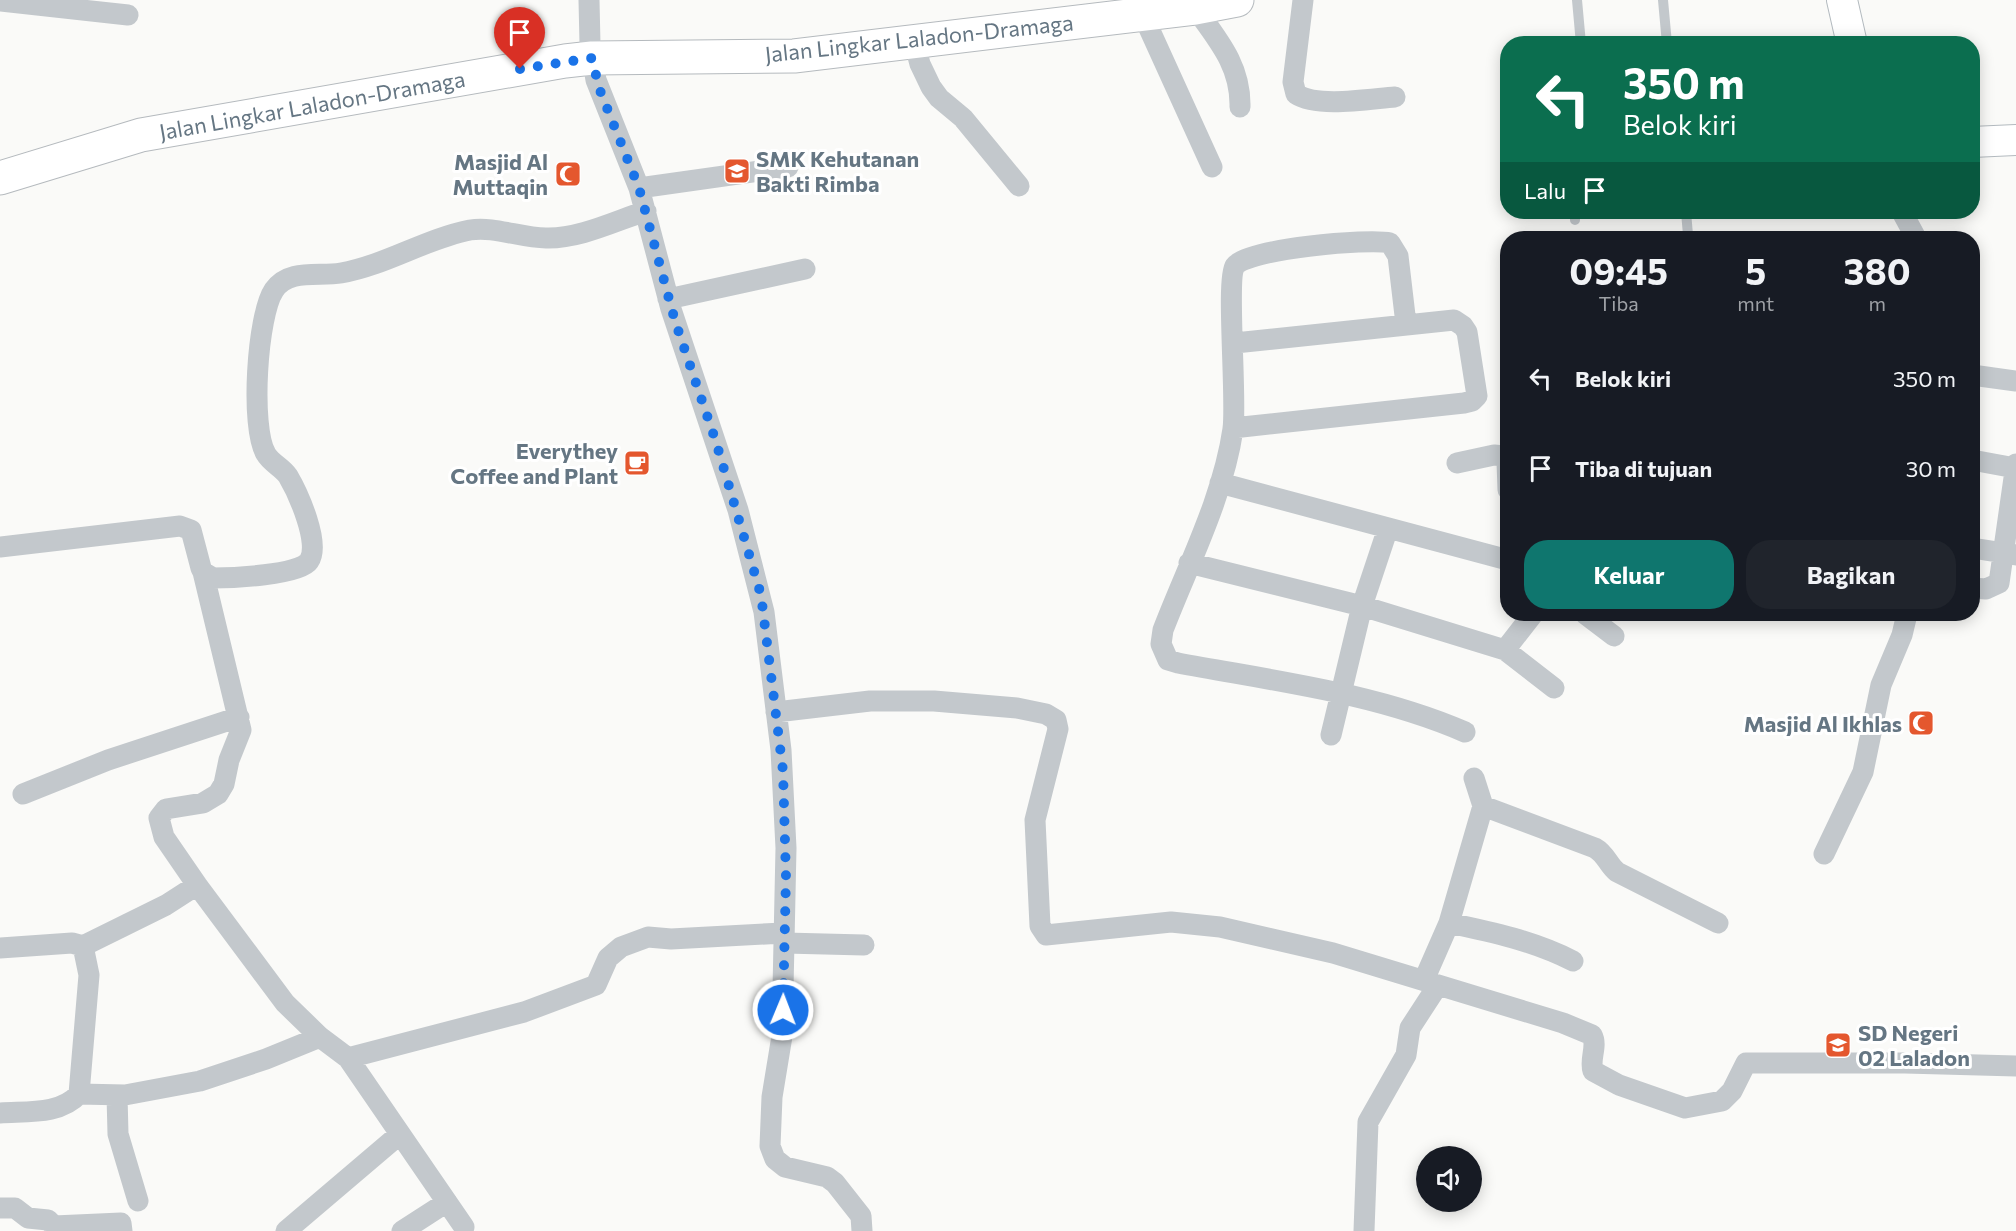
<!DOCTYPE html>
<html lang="id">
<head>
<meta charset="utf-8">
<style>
	body { margin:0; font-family:Commissioner,sans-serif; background:#20242c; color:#f1f3f6; height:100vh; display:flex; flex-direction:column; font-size:22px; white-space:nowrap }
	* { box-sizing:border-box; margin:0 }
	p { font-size:20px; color:#9ea1a6 }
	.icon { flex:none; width:33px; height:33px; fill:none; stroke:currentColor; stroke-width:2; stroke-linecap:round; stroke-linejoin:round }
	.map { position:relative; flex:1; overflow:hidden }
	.details { position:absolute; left:1500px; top:231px; width:480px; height:390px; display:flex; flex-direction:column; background:#171b24; border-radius:24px; box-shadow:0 3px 15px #0003 }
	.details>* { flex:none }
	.guide { position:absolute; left:1500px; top:36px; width:480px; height:183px; border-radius:24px; box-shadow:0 3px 15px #0003; background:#0b6e4f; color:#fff; overflow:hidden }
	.buttons { position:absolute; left:1416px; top:1146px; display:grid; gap:12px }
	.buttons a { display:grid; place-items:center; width:66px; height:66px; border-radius:50%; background:#171b24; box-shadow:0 3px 15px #0003; font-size:30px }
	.pin { position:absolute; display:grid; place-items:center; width:51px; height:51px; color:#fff; margin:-62px -26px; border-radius:50% 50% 50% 0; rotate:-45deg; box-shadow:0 0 6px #0007 }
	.pin .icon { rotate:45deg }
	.me { position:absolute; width:66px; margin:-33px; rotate:1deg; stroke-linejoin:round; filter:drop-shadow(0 0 4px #0008) }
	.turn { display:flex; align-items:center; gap:21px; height:126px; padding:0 24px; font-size:27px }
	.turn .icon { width:78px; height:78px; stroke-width:2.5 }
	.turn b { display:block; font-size:42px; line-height:51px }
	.then { display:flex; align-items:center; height:57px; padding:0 24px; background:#0003; gap:12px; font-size:22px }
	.eta { display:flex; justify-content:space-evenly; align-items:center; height:102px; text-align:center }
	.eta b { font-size:36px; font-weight:700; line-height:42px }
	.button { display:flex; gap:12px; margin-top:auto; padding:12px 24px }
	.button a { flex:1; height:69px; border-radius:24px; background:#0f766e; color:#fff; font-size:24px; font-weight:700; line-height:69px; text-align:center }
	.button a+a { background:#20242c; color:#f1f3f6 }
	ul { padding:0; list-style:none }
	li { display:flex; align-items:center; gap:18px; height:90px; padding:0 24px }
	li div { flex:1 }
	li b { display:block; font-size:22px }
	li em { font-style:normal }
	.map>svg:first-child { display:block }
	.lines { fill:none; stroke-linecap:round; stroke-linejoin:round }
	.secondary-casing { stroke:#b3babf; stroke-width:32 }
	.primary-casing { stroke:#b5babe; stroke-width:35 }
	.lane { stroke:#c3c8cc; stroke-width:10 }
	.street { stroke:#c3c8cc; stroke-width:21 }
	.secondary { stroke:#fff; stroke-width:30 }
	.primary { stroke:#fff; stroke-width:33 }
	.route { stroke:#1a73e8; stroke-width:10; stroke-dasharray:0 18 }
	.labels { text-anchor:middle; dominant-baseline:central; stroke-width:6; stroke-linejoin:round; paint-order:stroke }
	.street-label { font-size:22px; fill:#657683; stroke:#fff }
	.poi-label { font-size:22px; font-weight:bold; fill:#657683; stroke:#fff; text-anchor:end }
</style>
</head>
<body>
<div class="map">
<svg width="2016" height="1231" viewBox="0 0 2016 1231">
	<rect width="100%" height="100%" fill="#fafaf8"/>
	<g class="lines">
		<defs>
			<path id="secondary" d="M1842,0l10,44
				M1972,142l44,-2"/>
			<path id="primary" d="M0,178l141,-43 424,-74 27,-3 202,-2 401,-48 42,-8"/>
		</defs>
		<use href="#secondary" class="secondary-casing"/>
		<use href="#primary" class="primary-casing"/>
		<path class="lane" d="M1577,0l4,44
			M1663,0l4,44
			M1506,137h2
			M1575,212v8
			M1686,212l2,23"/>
		<path class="street" d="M589,0l1,44 6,36 43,108 32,121 67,201 26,102 17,138 5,98 -4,188 -10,61 -2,49 5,13 10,8 42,10 8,6 26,33 1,15
			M1193,0l2,8c23,32 46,58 45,99
			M1303,0l-10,82 3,12c21,14 73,5 99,3
			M0,1l128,14
			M1142,13l70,154
			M914,41l6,23 11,23 8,11 24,20 56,68
			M639,188l149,-21
			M1902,212l14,26
			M668,299l137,-30
			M1406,324l-8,-68 -8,-13c-21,-5 -144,6 -155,23 -9,13 2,133 -2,163 -10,69 -45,136 -70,201l-2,14 7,16 10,3c96,18 197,30 287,69
			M1972,375l44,6
			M1233,428l231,-25 8,-2 5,-5 -10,-64 -4,-6 -9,-6 -219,23
			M1972,460l43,8
			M1457,463l37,-8 10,1 3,6 1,28
			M1220,483l288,77
			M0,547l180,-21 11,4 10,38 2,4 10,6c18,0 87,-3 96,-17 12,-17 -11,-68 -21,-85 -6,-9 -17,-13 -22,-22 -16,-26 -9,-139 8,-164 15,-22 45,-13 67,-17 45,-8 84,-34 129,-43 24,-4 51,8 76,8 33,1 69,-17 100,-27
			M1972,548l44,7
			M1189,563l173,43 143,44 49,38
			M1972,588l14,1 13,-6 17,-119
			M1585,614l29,22
			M1505,650l28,-36
			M776,712l94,-11h64l83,7 29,6 10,6 2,9 -23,91 5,106 6,9 125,-13 49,5 113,26 230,70 29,12c6,11 -3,24 1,36l26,14 66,23 37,-7 10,-10 14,-28h159l111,3
			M1331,735l31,-129 26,-78
			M23,794l85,-34 131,-43
			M1483,806l112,42c11,6 13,17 22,24l101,51
			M1824,854l39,-82 18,-87 21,-50 5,-21
			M197,885l88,118 35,34 28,21 116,169
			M1449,923c43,9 85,18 124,38
			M785,943l79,2
			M83,946l6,29 -10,119 46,1 75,-14 66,-22 54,-22
			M0,948l72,-5 11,3 83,-41 31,-20 -33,-48 -5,-19 7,-9 37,-6 15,-9 6,-10 5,-24 12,-30 -38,-158
			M1424,980l25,-57 34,-117 -9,-28
			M348,1058l176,-46 72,-27 12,-27 13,-11 27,-10 23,2 112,-6
			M117,1095l1,39 20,67
			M0,1113c27,-2 60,2 79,-19
			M0,1208h15l13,10 20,2 6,6 67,-3 1,8
			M286,1231l114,-97
			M402,1231l45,-29
			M1364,1231l4,-109 38,-67 4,-27 28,-43"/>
		<use href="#secondary" class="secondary"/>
		<use href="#primary" class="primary"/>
	</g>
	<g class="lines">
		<path class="route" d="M520,69l72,-11 7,30 40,100 36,133 41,121 45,153 22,176 3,106 -3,133"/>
	</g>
	<defs>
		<symbol id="school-square" viewBox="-11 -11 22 22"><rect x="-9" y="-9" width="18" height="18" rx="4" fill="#e4572e" stroke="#fff"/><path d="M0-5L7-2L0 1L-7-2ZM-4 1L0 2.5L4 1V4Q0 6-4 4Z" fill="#fff"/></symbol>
		<symbol id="mosque-square" viewBox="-11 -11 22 22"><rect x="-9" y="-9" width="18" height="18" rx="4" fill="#e4572e" stroke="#fff"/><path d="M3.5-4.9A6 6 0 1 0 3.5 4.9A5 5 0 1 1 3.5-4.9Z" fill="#fff"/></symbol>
		<symbol id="cafe-square" viewBox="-11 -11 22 22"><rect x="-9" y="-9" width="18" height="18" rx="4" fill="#e4572e" stroke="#fff"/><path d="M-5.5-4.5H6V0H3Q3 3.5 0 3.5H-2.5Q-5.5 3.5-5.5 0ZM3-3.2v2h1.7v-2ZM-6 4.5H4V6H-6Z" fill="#fff"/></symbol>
	</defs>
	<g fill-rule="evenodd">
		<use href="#school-square" x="722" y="156" width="30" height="30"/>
		<use href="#mosque-square" x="553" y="159" width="30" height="30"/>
		<use href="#cafe-square" x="622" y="448" width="30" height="30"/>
		<use href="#mosque-square" x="1906" y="708" width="30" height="30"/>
		<use href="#school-square" x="1823" y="1030" width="30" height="30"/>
	</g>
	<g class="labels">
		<g class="street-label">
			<text transform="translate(919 38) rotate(-6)">Jalan Lingkar Laladon-Dramaga</text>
			<text transform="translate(312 105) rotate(-10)">Jalan Lingkar Laladon-Dramaga</text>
		</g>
		<g class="poi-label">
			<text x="756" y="158" text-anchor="start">SMK Kehutanan<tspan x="756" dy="25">Bakti Rimba</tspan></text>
			<text x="548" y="161">Masjid Al<tspan x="548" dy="25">Muttaqin</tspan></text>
			<text x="618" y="450">Everythey<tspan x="618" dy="25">Coffee and Plant</tspan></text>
			<text x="1902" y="723">Masjid Al Ikhlas</text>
			<text x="1858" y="1032" text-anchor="start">SD Negeri<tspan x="1858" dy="25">02 Laladon</tspan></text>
		</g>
	</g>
</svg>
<div class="buttons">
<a><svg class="icon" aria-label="sound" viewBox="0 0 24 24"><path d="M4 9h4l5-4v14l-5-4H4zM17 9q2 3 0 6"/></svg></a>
</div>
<div class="pin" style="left:520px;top:69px;background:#d93025"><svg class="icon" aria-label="arrive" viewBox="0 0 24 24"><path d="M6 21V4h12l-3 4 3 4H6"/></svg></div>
<svg class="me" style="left:783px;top:1010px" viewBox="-20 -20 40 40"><circle r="17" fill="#1a73e8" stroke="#fff" stroke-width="3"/><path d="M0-11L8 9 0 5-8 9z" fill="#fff"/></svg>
<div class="guide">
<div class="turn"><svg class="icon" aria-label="left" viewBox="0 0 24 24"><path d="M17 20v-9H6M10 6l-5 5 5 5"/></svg><div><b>350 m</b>Belok kiri</div></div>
<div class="then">Lalu<svg class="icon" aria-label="arrive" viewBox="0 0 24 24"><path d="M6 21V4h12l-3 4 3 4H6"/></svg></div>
</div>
<section class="details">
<div class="eta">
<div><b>09:45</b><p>Tiba</p></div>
<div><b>5</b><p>mnt</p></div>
<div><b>380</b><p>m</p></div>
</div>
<ul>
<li><svg class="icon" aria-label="left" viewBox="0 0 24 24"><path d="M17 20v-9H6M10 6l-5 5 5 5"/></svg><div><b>Belok kiri</b></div><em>350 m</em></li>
<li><svg class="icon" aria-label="arrive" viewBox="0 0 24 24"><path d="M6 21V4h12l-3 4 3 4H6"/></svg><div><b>Tiba di tujuan</b></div><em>30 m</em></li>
</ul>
<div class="button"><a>Keluar</a><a>Bagikan</a></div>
</section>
</div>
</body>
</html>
